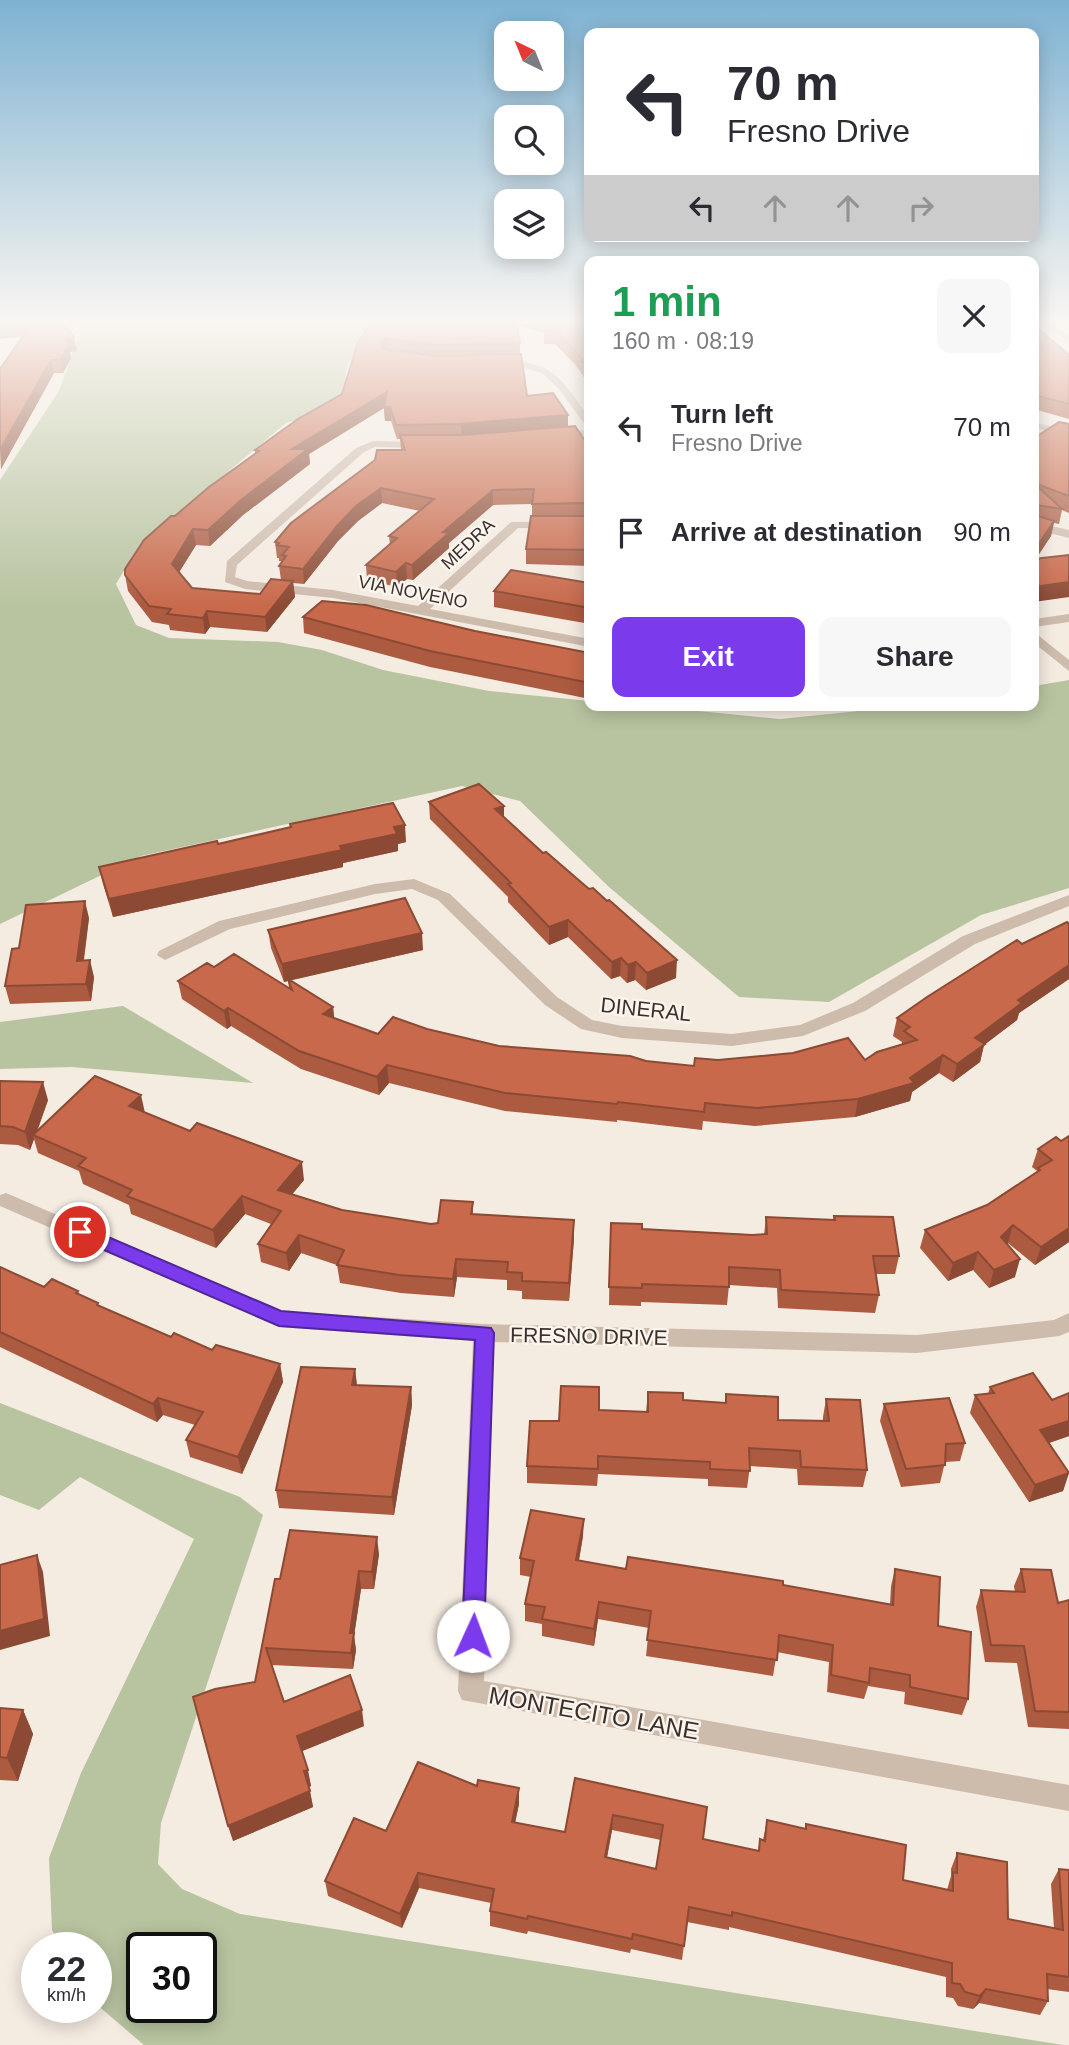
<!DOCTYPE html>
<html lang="en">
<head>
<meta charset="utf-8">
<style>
	body { margin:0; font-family:Arial,sans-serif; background:#f7f7f7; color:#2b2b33; height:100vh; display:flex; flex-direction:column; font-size:26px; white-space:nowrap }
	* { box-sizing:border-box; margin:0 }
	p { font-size:23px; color:#7c7c81 }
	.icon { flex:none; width:38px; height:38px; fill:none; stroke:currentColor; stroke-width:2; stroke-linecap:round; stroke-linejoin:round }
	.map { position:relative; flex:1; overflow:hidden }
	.details { position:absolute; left:584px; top:256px; width:455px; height:455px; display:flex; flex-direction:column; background:#fff; border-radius:14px; box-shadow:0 4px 18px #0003 }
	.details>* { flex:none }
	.hud { position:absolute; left:584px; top:28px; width:455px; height:214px; border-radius:14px; box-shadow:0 4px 18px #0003; background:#fff; color:#2b2b33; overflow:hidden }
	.needle { width:46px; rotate:317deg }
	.controls { position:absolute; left:494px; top:21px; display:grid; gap:14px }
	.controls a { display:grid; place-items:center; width:70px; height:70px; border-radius:14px; background:#fff; box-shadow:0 4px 18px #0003; font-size:35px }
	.speed { position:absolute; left:21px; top:1932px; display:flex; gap:14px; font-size:35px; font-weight:700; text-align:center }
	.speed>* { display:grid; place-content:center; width:91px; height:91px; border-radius:50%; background:#fff; box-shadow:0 4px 18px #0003; line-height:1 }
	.speed small { font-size:18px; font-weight:400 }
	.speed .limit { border:4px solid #111; border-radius:10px; background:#fff; color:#111 }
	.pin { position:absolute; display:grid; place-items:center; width:60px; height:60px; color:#fff; margin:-30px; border:4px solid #fff; border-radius:50%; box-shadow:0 2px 7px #0007 }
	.me { position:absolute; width:77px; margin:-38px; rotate:2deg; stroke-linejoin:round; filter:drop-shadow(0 0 5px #0008) }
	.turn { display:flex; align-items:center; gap:24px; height:147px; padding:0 28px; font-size:32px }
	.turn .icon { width:91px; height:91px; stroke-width:2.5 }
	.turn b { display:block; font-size:49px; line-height:60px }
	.lanes { display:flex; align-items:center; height:66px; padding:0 28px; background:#0003; justify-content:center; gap:35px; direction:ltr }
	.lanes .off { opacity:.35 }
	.round { display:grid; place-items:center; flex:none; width:74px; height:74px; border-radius:14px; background:#f7f7f7 }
	.head { display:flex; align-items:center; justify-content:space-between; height:119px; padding:0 28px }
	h1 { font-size:42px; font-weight:700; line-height:52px; color:#1e9e55 }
	.cta { display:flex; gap:14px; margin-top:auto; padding:14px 28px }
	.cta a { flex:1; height:80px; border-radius:14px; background:#7c3aed; color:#fff; font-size:28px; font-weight:700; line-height:80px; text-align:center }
	.cta a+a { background:#f7f7f7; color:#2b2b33 }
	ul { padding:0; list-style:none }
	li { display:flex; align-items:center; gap:21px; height:105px; padding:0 28px }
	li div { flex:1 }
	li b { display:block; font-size:26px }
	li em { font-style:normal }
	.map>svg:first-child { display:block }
	.green { fill:#b8c4a0; fill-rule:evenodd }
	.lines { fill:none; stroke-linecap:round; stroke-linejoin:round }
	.minor { fill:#cdbbac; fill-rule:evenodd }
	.wall { fill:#ac5a40; fill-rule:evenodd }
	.shaded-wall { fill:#8c4a34 }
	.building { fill:#c8694b; stroke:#8c4a34; stroke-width:2; fill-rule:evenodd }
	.route { fill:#7c3aed; stroke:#51269a; stroke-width:2 }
	.labels { text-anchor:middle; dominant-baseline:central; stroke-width:5; stroke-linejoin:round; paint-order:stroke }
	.far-street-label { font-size:18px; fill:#3b302b; stroke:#fbf5ee }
	.street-label { font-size:21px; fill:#3b302b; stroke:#fbf5ee }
	.near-street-label { font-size:24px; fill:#3b302b; stroke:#fbf5ee }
</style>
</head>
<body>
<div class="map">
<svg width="1069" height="2045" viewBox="0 0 1069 2045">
	<rect width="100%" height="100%" fill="#f4ebe1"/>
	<path class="green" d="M84,321h293l-29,42 -8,43 -54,17 -148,124 -22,37 20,41 33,13 109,4 44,8 61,20 106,21 101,10v4h48l142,14 137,-14h117v-19l35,-6v208l-88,27 -152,87 -90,-5 -130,-110 -89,-86 -58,-15 -321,70 -141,68v-444l59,-89z
		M123,1006l130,77 -181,-16 -72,2v-47z
		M0,1403l240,94 23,18 -102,308 -3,41 24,25 58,25 823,131h-919l-48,-41v-56h-35l-9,-18 -3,-72 32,-85 113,-234 -114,-62 -41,33 -39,-15zM142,1948h59v59h-59z"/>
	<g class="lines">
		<path class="minor" d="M1037,321h11l21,14v7z
			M498,360c40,1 57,7 79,41 10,14 13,17 13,35l-36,1 -1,-2 5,-3 31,-2 -30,-41 -17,-16 -24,-7 -23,-1v-4z
			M1034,422l35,9v6l-35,-9z
			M373,441l49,1 5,3 -5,3 -47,-1 -11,5 -127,113 -2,12 12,4 86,9 85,16 93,-84 79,-1v8l-72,-1 -88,81 160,30v8l-257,-49 -88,-9 -20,-7 2,-21 129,-113z
			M1034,522l35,8v8l-35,-9z
			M1069,614v8l-35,5v-8z
			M1034,632l35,28v11l-35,-28z
			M414,879l36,15 107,103 35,23 30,6 110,8 68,-9 53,-22 110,-67 106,-41v11l-94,38 -110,67 -62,25 -71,10 -110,-8 -41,-9 -36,-24 -107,-105 -26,-11 -37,5 -145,35 -65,31 -8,-5 2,-4 60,-30 156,-37z
			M6,1193l275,118 203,13 433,11 137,-15 15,-7v19l-10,4 -142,17 -423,-11 -10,339 585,104v26l-607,-111 -4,-9 15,-350 -194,-14 -279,-121v-11z"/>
	</g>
	<path class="wall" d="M0,321h66l-2,1 13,29 -7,1 1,6 -8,15h-9l-53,96 -1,-100 23,-32z
		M372,321l139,1 -5,-1h84v65l-15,-22 -20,-20h-11v-11l-27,-8 3,18v11l7,42 41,30 22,22v118l-64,-2v-15l6,-33v-12l-39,1 -44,38v5l-36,32 -6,-1 -10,8 -30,-7 -1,-15 24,-20 -1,-9 31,-25 -38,-8 -24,18 -20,20 -34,43 -11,-1 2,14 -28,35 -57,-5 -5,7 -35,-4 -1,-5 -17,-3 -24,-31 -3,-16 50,-59 80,-63v-3l87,-56zM384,408l1,13h6l6,18h3l1,11 -126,92 2,16h2v3h3l-3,5 2,14 -21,14 -68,-6 -13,-16 17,-27 14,1 33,-31 67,-51 -1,-10z
		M1034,326l1,4 34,25v64l-35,-10z
		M1069,424v89l-7,-3 -3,14 -5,-1 -3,13 -15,23 -2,-121z
		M590,583v41l-96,-17v-16z
		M303,617l172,14 115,22v46l-160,-32 -126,-34z
		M429,802l75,15 172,161 -30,12 -11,-10 -8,3 -7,-7 -9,3 -43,-42 -19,8 -41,-43v-5l-78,-78z
		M290,824l116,18 -8,2v7l-55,12v4l-230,50 -10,-33 -4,-17 119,-23 72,-17z
		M89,918l-5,42 10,17 -3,24 -81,3 -5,-18 14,-38z
		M1069,924v55l-50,34 -2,7 -33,25 -4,17 -27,20 -14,-9 -27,19 -2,9 -55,16 -100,9 -52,-5 -1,9 -85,-10v2l-112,-11 -116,-28 -10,12 -78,-26 -70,-43 -4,3 -45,-30 -4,-18 36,-14 75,21 -1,-7 -4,1 -13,-34 -3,-18 155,20 -133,30 43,27 1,11 44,16 49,-5 72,17 195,20 24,-6h147l37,-15v-3l-9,-6 4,-18 125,-74z
		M0,1081l48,19 -11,32 108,-19 159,67 -12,14 50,16 89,14 7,-1 35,-21v12l101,24 -5,63 -47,-2v-8l-15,-1v-10l-50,-3 -3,20 -53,-4 -61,-10 -3,-18 -36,-12 -12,18 -28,-9 -3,-18 13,-20 -26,-10 -29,34 -85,-34 -2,-9 -46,-21 -4,-13 -41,-18 -4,-14 -4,11 -12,-5 -18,-1z
		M1069,1136v106l-34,23 -27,-22 -1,1 8,33 -26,11 -16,-18 -25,11 -28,-33 5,-18 62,-25 50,-33v-1l-5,-4 6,-18 23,-8z
		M834,1216l65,40 -4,18h-20l4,21 -4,18 -97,-5 -1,-20 -48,-3 -2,20 -86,-3v4l-32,-1 1,-64 32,-12 122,6 2,-18 67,3z
		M0,1267l44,20 34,4 1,3 20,12 72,31 41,13 68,14 3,18 -41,92 -52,-17 -4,-17 9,-15 -32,-10 -6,7 -157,-75z
		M355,1369l2,16 54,2 1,18 -18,110 -115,-7 -3,-18z
		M990,1387l62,13 17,-7v43l-20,7 20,29 -6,19 -34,11 -59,-89 5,-18 13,-1z
		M648,1392l35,8 42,3 1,-9 52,26 45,1v-4l3,-18 41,71 -4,17 -65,-2 -1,-16 -47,-3 -3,22 -39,-2v-7l-110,-5 -1,12 -70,-3v-17l32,-45 40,-11 47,2z
		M884,1404l81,39 -5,18 -15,1 -5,21 -39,4 -21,-66z
		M583,1536l-4,24 47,9 157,16 107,19 1,-18 4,-17 43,57 30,73 -6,16 -58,-11 1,-12 -37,-6 -4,13 -37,-7 2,-30 -52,-10 -4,24 -127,-20 3,-28 -51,-9 -4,27 -52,-10v-12l-17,-3v-17l6,-27 -11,-2v-17z
		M379,1554l-5,35h-13l-7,47 2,14 -3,19 -81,-4 12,37 80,24 -62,25 9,35 -2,1 4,20 -80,34 22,-159 25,-103z
		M1021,1569l37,34 11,-3v129l-41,-2 -11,-64 -32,-1 -9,-55 5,-17 34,2 -1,-6z
		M0,1708l23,2 10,24 -15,47 -18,-1z
		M575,1778l128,61 55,12 2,-12 3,1 4,-20 38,9 1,-5 97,56 44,10 4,-14v-7l6,-16 51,66 46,9 -3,-44 8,-15 10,1v122l-22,-3 1,12 -8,14 -61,-12 -6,6 -15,-3 -5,-8 -7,-1v-20l-217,-50v3l-42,-8 -5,38 -51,-11 -1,4 -102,-22 -1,3 -37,-8v-15l1,-8 -72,-15 -17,40 -74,-32 -3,-15 61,-50 91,-45 42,2v16l-4,19 50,9zM612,1830l49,10 -5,29 -49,-11z"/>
	<path class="shaded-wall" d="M33,322l2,13 -35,4v-14z
		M74,337l3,14 -7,1 1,6 -8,15 -3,-13 5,-21z
		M387,339v13l-6,-6v-5z
		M51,360l3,13 -53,96 -1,-19z
		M387,392l3,15 1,14h-6l-1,-13 -75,46 1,10 -67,51 -33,31 -2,-16 84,-81z
		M568,415v14l-106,9 -1,-14z
		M381,488l1,15 -24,18 -20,20 -34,43 -1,-15 34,-43 19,-20z
		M493,490v15l-44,38v5l-36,32 -1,-15 31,-33z
		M1054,521l-3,15 -17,25v-10z
		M193,529l3,16 -21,34 -3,-15z
		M406,563l1,16 -10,8 -1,-15z
		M293,581l2,16 -28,35 -2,-15z
		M1069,582v15l-35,5v-15z
		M207,611l3,16 -5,7 -2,-16z
		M1039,656l-4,17h-1v-16z
		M504,806v17l-9,-14z
		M405,825l1,17 -8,2v7l-55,12v4l-230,50 -4,-18 231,-53 54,-19z
		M85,901l4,17 -8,60 -4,-17z
		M568,920v17l-19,8v-18z
		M422,933l1,17 -139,32 -2,-18z
		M621,958l-1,18 -9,3 1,-17z
		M90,960l4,17 -3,24 -5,-17z
		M677,960l-1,18 -30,12 1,-17z
		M636,962l-1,18 -8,3 1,-18z
		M1069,965v14l-50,34 -2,7 -33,25 -4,17 -27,20 4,-18 18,-26 43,-38z
		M333,1007l2,17 -12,-10z
		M228,1008l3,18 -4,3 -3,-18z
		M943,1055l-4,18 -27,19 -2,9 -55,16 3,-18 52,-21z
		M387,1065l2,18 -10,12 -2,-18z
		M43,1082l5,18 -13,36 -2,-1 1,4 -4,11 -5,-18z
		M141,1095l4,18 -16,-7z
		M302,1162l2,18 -23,28 -3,-18z
		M242,1196l3,18 -29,34 -3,-18z
		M574,1220v18l-5,63v-18z
		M1013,1225l-5,18 -12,12 5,-18z
		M1069,1228v14l-34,23 6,-18z
		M299,1235l2,18 -12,18 -3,-18z
		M978,1252l-5,18 -25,11 5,-18z
		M456,1259l1,18 -3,20 -1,-18z
		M1020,1259l-5,18 -26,11 5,-18z
		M280,1364l3,18 -41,92 -4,-17z
		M355,1369l2,18 -5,-2z
		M411,1387l1,18 -18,110 -2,-18z
		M158,1398l5,17 -6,7 -4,-18z
		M1069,1421v15l-35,12 6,-18z
		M1069,1473l-6,18 -34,11 6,-17z
		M584,1519l-1,17 -7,41v-17z
		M377,1537l2,17 -5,35 -2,-17z
		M37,1555l6,17 7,64 -50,14v-19z
		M359,1571l2,18 -7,47 2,14 -3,19 -3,-36z
		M599,1602l-1,17 -4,27v-17z
		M23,1710l10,24 -15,47 -11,-23z
		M362,1710l2,16 -64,26 -3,-16z
		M308,1770l3,16 -4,1 -3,-16z
		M519,1788v16l-7,33v-15z
		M310,1791l3,16 -80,34 -5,-15z
		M613,1815l-1,15 -8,42 1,-15z
		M418,1873l1,15 -17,40 -2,-14z
		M986,1989l-7,14 -6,6 7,-13z"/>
	<path class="building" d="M0,321h63l11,16 -9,2 4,6 -9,15h-9l-51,90v-81l33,-47 -33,3z
		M372,321h115l30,2 3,20 -83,2 -50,-6 -6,2v5l2,3 53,7 85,-2 6,42 26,-3 15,22 -107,9 -65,1 -6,-18h-6l3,-15 -95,57h16l-67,51 -33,30 -15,-1 -21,35 20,24 68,6 11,-15 22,2 -28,36 -58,-6 -4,7 -36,-4 4,-5 -22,-3 -24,-31v-6l19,-29 27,-24h4l34,-29 50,-36 -4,-1 43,-31 44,-25 15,-49z
		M546,321h44v51l-15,-22 -20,-19h-11z
		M1034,326l1,4h5l29,25v49l-35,-9z
		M1059,422l10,2v72l-35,-13v-45z
		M575,426l15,22v55l-58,1 2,-15 -41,1 -50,42 6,1 -37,32 -6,-2 -10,9 -30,-7 31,-27 -8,-2 45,-37 -53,-11 -25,18 -19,20 -34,43 -24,-3 7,-10 -4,-1 7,-8 -12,-2 2,-2 -4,-1 16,-19 84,-63 2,-10h28l-5,-15h62z
		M1034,483l28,26 -26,-4 -1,10 19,6 -20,30z
		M531,516h59v34l-64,-1z
		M1069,555v27l-35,5v-28z
		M511,570l79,13v25l-96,-17z
		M322,601l44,4 109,26 115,22v30l-160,-32 -127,-34z
		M479,784l25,22 -9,3 48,44 3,-1 43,37 4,-1 14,13 2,-1 68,60 -30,13 -11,-11 -8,3 -7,-7 -9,4 -44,-42 -19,7 -41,-43 3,-1 -82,-81z
		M393,803l12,22 -11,2 3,7 -57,12 2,4 -233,49 -10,-32 118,-26 1,3 73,-17 -1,-3z
		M405,898l17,35 -140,31 -14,-34z
		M85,901l-8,60 13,-1 -4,24 -81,2 7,-37 7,-1 7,-43z
		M1067,922l2,2v41l-51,35 4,3 -47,35 10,6 -28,20 -14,-9 -33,23 4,5 -56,16 -101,9 -52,-5 -1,9 -86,-10 -1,2 -112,-11 -118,-28 -10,12 -78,-26 -71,-43 -4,3 -46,-30 29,-18 7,4 20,-13 58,36 -4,-11 45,28 -10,7 55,20 15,-17 34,12 72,17 131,10 16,5 48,5 1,-8 23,2 75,-7 55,-15 17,22 12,-8 40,-12 -13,-9 6,-4 -13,-9 30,-21 90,-57 5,4z
		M95,1076l46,19 -12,11 61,25 7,-8 105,39 -24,28 64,20 89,14 7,-1 3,-23 32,2 -2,12 103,6 -5,63 -47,-2v-8l-15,-1 1,-10 -52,-3 -3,20 -54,-4 -62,-10 7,-15 -45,-15 -13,18 -28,-9 23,-33 -39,-15 -29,34 -86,-34 5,-6 -54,-24 8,-8 -53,-23z
		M0,1081l43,1 -18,50 -12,-5 -13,-1z
		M1069,1136v92l-28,19 -28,-22 -12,12 19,22 -26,11 -16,-18 -25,11 -28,-33 62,-25 53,-35 -2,-2 14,-8 -14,-11 18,-12 5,4z
		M834,1216l59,1 6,39h-26l6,39 -98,-5 -1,-20 -51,-3v20l-87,-3v4l-33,-1 2,-64 31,1v5l110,6 15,-1 -1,-17 69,3z
		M0,1267l44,20 8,-8 26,12 -2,2 22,10 -1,2 74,32 3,-4 38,17 4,-5 64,19 -42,93 -52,-17 17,-28 -45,-14 -5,6 -153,-72z
		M301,1367l54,2 -3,16 59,2 -19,110 -116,-7z
		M1033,1373l19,27 17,-7v28l-29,9 29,43 -34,12 -60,-90 19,-2 -4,-6z
		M561,1386l38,1v23l49,2v-20l35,1v7l43,3v-9l52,3v23l51,1 -3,-22 34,1 7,70 -66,-3 -1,-16 -51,-3 1,23 -40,-2v-7l-112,-6v13l-71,-3 3,-45h29z
		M949,1398l16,45 -19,1 -1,21 -39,4 -22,-65z
		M531,1510l53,9 -8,41 50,9 2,-12 155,24v4l110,20 2,-36 45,8 -2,49 33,6 -3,67 -58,-12v-12l-40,-7 -1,15 -38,-8 2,-30 -54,-10 -2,25 -130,-20 4,-29 -52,-9 -5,27 -52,-10 3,-12 -20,-3 9,-43 -14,-3z
		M290,1530l87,7 -5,35 -13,-1 -9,62h4l-3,20 -85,-5 18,54 66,-27 12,35 -65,26 11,34 -4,1 6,20 -82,35 -35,-129 22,-8 40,-7 20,-103h5z
		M37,1555l7,64 -44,12v-66z
		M1021,1569l30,1 7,33 11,-3v112l-34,-1 -11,-65 -33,-1 -10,-55 44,2z
		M0,1708l23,2 -16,48 -7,-1z
		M418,1762l59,24 1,-6 41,8 -7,34 53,10 10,-54 132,29 -4,32 56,12 1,-12 5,2 2,-21 39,9v-5l100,21 -3,35 50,11v-19l4,1v-20l50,9 1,57 55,11 -4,-61 10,1v107l-22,-3 1,27 -62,-12 -6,7 -15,-4 -5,-8 -8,-1v-20l-220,-51v4l-43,-9 -5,39 -51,-12 -1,5 -104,-23 -1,3 -37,-8 4,-22 -76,-16 -18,41 -75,-33 29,-63 32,13zM613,1815l50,10 -7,44 -51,-12z"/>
	<linearGradient id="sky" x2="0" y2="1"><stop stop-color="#7eb2d2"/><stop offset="0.53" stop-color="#faf6f2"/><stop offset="1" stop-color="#faf6f2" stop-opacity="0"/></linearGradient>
	<rect width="1069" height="607" fill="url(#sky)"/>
	<path class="route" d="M80,1225l201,86 210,17 3,5 -10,303 -3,7 -8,3 -8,-3 -3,-7 13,-296 -196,-14 -205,-89 -3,-5 3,-5z"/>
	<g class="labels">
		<g class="far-street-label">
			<text transform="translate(468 544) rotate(-43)">MEDRA</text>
			<text transform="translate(413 592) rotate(11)">VIA NOVENO</text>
		</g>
		<g class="street-label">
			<text transform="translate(646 1009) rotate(6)">DINERAL</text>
			<text transform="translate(589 1336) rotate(1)">FRESNO DRIVE</text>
		</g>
		<g class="near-street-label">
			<text transform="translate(594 1713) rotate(10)">MONTECITO LANE</text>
		</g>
	</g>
</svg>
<div class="controls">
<a><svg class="needle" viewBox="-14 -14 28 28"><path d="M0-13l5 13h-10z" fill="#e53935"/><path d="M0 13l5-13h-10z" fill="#7c7c81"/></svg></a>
<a><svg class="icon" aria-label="search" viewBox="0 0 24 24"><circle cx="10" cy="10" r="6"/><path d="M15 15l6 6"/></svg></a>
<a><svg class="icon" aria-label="layers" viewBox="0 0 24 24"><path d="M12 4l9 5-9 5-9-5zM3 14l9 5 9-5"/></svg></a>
</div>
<div class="speed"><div>22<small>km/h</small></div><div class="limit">30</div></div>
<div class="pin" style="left:80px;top:1232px;background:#d93025"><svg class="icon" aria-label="arrive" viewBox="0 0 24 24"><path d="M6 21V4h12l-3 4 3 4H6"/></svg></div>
<svg class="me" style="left:473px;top:1636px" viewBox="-20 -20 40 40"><circle r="19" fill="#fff"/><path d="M0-13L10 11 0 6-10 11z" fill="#7c3aed"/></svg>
<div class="hud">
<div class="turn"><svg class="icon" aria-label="left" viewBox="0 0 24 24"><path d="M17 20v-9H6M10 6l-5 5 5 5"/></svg><div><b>70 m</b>Fresno Drive</div></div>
<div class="lanes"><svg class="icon" aria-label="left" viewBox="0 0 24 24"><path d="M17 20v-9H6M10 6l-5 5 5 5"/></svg><svg class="icon off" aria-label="ahead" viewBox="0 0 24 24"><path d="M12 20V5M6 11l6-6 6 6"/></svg><svg class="icon off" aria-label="ahead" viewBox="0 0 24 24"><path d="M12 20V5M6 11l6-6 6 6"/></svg><svg class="icon off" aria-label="right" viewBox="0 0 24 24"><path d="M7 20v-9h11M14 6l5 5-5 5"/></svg></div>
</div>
<section class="details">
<div class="head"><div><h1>1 min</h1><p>160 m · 08:19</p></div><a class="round"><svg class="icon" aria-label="close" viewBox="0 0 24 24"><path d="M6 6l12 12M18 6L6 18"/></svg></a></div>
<ul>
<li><svg class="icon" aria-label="left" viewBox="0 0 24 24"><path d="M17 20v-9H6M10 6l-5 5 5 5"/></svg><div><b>Turn left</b><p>Fresno Drive</p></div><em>70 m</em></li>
<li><svg class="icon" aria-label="arrive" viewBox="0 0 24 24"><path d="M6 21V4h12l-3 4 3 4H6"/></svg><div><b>Arrive at destination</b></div><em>90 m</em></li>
</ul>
<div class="cta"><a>Exit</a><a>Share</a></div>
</section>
</div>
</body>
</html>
